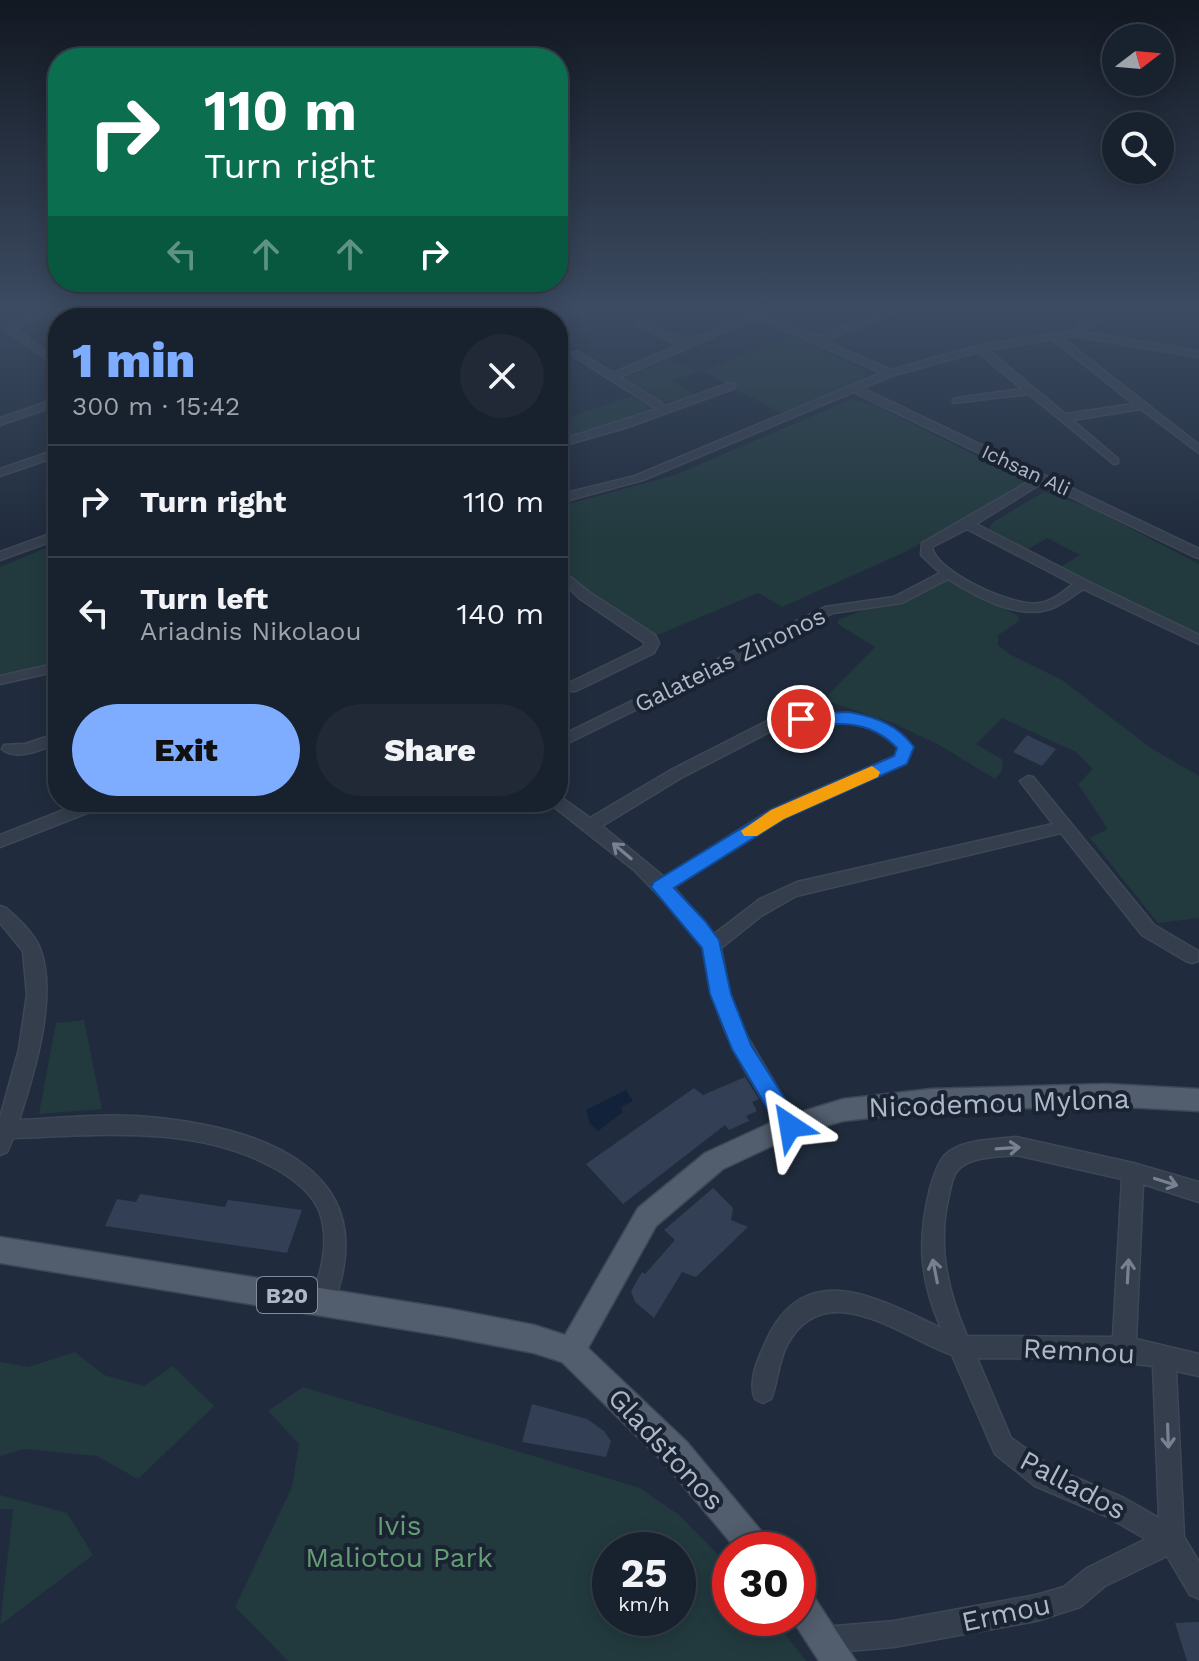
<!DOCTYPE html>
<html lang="en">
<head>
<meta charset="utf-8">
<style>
	body { margin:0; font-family:"Work Sans",sans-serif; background:#212936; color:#f1f3f6; height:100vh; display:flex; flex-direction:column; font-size:30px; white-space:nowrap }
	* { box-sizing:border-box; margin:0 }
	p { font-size:26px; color:#9fa3aa }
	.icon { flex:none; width:44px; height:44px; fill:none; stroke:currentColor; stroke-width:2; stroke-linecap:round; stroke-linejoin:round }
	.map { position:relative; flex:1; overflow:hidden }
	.details { position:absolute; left:48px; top:308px; width:520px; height:504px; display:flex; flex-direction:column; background:#18212e; border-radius:32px; box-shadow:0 4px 20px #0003,0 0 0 2px #363e4a }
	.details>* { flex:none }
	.guide { position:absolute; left:48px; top:48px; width:520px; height:244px; border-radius:32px; box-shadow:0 4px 20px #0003,0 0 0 2px #363e4a; background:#0b6e4f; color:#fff; overflow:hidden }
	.needle { width:52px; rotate:74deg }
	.buttons { position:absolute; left:1102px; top:24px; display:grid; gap:16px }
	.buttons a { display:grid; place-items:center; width:72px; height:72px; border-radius:50%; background:#18212e; box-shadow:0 4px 20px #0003,0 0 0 2px #363e4a; font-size:40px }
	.speed { position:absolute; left:592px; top:1532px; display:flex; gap:16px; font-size:40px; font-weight:700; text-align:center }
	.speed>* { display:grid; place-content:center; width:104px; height:104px; border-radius:50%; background:#18212e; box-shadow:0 4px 20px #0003,0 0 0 2px #363e4a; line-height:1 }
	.speed small { font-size:20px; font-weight:400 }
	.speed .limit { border:12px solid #d22; background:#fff; color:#111 }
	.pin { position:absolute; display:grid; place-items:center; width:68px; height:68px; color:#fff; margin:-34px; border:4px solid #fff; border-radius:50%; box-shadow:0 2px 8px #0007 }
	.me { position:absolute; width:88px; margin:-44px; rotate:327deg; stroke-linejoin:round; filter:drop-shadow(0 0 6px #0008) }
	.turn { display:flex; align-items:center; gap:28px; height:168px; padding:0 24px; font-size:36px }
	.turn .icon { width:104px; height:104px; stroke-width:2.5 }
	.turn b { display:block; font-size:56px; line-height:68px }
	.lanes { display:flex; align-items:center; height:76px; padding:0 24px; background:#0003; justify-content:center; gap:40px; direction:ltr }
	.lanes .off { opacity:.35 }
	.round { display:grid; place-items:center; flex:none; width:84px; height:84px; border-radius:42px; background:#212936 }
	.headline { display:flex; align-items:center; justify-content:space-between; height:136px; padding:0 24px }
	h1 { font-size:48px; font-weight:800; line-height:60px; color:#7eacff }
	.action { display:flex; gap:16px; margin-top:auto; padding:16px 24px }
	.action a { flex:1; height:92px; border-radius:48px; background:#7eacff; color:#111; font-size:32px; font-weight:800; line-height:92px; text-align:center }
	.action a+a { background:#212936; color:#f1f3f6 }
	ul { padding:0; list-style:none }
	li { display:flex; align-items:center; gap:24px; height:112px; padding:0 24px; border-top:2px solid #363e4a }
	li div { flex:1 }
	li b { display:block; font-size:30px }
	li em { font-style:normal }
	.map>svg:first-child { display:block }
	.green { fill:#223a3e; fill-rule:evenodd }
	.water { fill:#13223b }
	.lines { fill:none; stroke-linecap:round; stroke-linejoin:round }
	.stream { stroke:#13223b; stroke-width:3 }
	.building { fill:#323f54 }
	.minor-casing { stroke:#3e4756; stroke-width:3 }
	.major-casing { stroke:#3e4756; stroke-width:3 }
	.minor { fill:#343e4d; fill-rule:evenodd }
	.major { fill:#525d6d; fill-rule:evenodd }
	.oneway { stroke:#788191 }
	.route { fill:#1a73e8; stroke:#114b97; stroke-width:2 }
	.slow { fill:#f59e0b }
	.labels { text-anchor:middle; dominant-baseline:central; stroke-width:8; stroke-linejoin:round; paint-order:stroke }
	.far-street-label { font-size:20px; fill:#afb8c9; stroke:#1a2331 }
	.shield { fill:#1a2331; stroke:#828b9b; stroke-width:2 }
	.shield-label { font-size:22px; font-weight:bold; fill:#afb8c9 }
	.street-label { font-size:24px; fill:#afb8c9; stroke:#1a2331 }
	.near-street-label { font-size:28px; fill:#afb8c9; stroke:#1a2331 }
	.near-park-label { font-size:28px; fill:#649c73; stroke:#1a2331 }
</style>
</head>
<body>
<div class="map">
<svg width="1199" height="1661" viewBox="0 0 1199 1661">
	<rect width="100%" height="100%" fill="#202c3d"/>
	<path class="green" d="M790,336l72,33 4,5 -3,5 -82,34 -79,-42z
		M670,359l28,13 -25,8 23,15c-38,15 -40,5 -72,-15l1,-3z
		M632,396l20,11 -2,4 -92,30v-20z
		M852,399l23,6 156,78 -126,69 -123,55 -24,-14 -105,44 -73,-52 -22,-19v-59l117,-32z
		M1044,492l45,15 110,57v74l-142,-69 23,-14 -33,-17 -22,13 -31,-15 -5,-7 4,-7z
		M58,543v119l-58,14v-109z
		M945,581l11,1 62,34 1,5 -21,14v10l11,9 53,26 89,68 48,28v142l-41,5 -68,-85 18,-9 -30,-45 15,-15 -17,-17 -74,-34 -26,26 27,16 -1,11 -7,8 -54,-33 -48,-23 -63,-21 -2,-7 47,-48 -37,-23v-4l33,-13 28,-2z
		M84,1020l18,89 -63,5 17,-91z
		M75,1352l29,23 40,11 29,-20 41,40 -76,73 -41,-23 -73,-7 -24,7v-94l28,5z
		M303,1387l337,101 39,27 51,52v51h43l33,43h-518l-53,-54 57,-120 7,-43 -31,-33zM610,1550h68v68h-68z
		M0,1495l67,18 26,42 -93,70 13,-116h-13z"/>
	<path class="water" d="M626,1090l7,11 -12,6 2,5 -25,19 -8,-7 -4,-14z"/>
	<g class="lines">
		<path class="stream" d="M441,309l22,9
			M558,348l12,-1 6,7"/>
	</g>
	<path class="building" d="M1027,735l29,14 -14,17 -29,-14z
		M745,1077l14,22 -7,3 5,9 -11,5 3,5 -20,9 -4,-5 -102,79 -37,-40 108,-76 9,7z
		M713,1188l20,20 -2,12 17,7 -52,50 -14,-5 -28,46 -19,-16 -4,-11 11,-19 3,2 30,-34 -11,-10z
		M140,1194l85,13 3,-7 74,10 -15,43 -182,-27 12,-27 19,3z
		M532,1404l55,15 17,12 7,10 -5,16 -84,-15z
		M1199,1622v39h-12l-12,-38z"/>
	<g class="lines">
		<defs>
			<path id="minor" d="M46,309h13l-39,16 -4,5 42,29v8l-52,-37 8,-9z
				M738,309h13l65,28 71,-28h13l-76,32 67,29 89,-25 92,-14 28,-22h10l-26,23 115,19v6l-124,-21 -13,2 137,107v8l-58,-44 -69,11 46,39v4l-4,1 -85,-70 -76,9v-4l4,-1 65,-9 -44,-37 -84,23 -32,13 337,161v9l-4,-1 -153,-74 -66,41 111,57 112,54v9l-116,-55c-11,8 -21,16 -33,20 -33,11 -75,-13 -102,-30l-46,24 -69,10 -275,135v-11l267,-130 69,-10 46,-24 -19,-18 1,-12 111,-64 -180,-87 -210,88 -85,23v-8l77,-19 246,-103 -124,-55 -137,59 46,29 61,-22h8v4l-110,40 -67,19v-6l99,-32 -84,-53v-4h6l34,21 66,-28 -44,-20v-4h6l47,20 61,-26zM1052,339l82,65 -69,10 -77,-64zM967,529l106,55c-10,8 -21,17 -33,19 -25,5 -105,-31 -108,-56z
				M58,398v7l-58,20v-7z
				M58,449v7l-58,20v-7z
				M58,531v8l-58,21v-8z
				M558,567l31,25 66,43 4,8 -5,10 -78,38h-18v-8h11l74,-36 2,-4 -66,-45 -21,-20z
				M58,663v8l-58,13v-8z
				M849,713c26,5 48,12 64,34l-7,16 -123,55 -109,69 39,48 47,-36 37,-17 256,-58 -33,-43 8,-5 5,1 121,148 44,26v10l-6,2 -6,-2 -44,-26 -81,-102 -265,63 -35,20 -40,32 9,48 14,35 56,95 -3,6 -7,3 -7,-3 -39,-63 -19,-38 -13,-35 -9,-48 -14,-21 -55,-57 -86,-68h10v-5l4,1 28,20 81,-48 100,-51zM849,723c20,3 35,11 49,25l-3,8 -124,54 -107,67 -62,-51 79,-48 98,-51z
				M58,733v10c-16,6 -42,19 -56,6l2,-4 21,-1z
				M84,802h23l-2,4 -105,41v-12z
				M0,906l6,2c13,12 26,23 33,38 20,47 -5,128 -20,174 43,-2 86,-7 129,-3 112,10 241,52 183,192l-8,3 -8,-3c-5,-13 3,-28 6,-41 4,-18 5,-38 -1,-55 -7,-19 -25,-33 -42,-43 -80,-46 -177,-35 -265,-32l-6,14 -7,3v-37l19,-69 8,-54 -4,-44 -23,-28z
				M1016,1137l117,26 66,19v20l-56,-18 -7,155 63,15v22l-23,-5 8,166 15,25v37l-9,-4 -23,-39 -62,30 -25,21 -44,14 -142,26 -70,6 -9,-4 -4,-9 4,-9 9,-4 70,-6 142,-26 28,-8 23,-19 59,-29 -40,-23 -71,-30 -40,-32 -43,-99c-50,-18 -127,-81 -165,-10 -9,17 -9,37 -16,54l-8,4 -8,-4c-7,-16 2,-38 9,-53 38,-92 113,-48 177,-18 -21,-48 -24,-88 -11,-139 3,-10 7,-26 15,-34 16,-16 49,-15 71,-18zM1016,1155l106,24 -9,158 -146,-1c-20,-46 -30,-91 -18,-141 2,-10 4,-22 12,-28 14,-11 38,-10 55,-12zM977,1358l114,1 62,7 6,152 -35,-20 -71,-30 -42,-30z"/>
			<path id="major" d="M1107,1084l92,5v22l-92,-5 -176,5 -88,10 -48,14 -72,34 -67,57 -68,122 99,94 81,97 5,11h-36l-72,-86 -103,-102 -28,-9 -83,-16 -451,-74v-26l451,72 83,16 31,10 73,-127 67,-55 76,-35 62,-19 88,-10z
				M798,1584l11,5 47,72h-37l-28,-43h7z"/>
		</defs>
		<use href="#minor" class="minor-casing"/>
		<use href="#major" class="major-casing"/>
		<use href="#minor" class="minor"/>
		<use href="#major" class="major"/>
	</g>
	<defs><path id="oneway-shaft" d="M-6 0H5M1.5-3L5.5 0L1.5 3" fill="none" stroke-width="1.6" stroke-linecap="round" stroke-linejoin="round" transform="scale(2)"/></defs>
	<g class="oneway">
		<use href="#oneway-shaft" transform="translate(622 851) rotate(-140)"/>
		<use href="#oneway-shaft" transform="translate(1008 1148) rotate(-4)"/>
		<use href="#oneway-shaft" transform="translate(1166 1182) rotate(17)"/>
		<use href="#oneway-shaft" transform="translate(935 1271) rotate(-101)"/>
		<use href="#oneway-shaft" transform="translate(1128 1271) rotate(-87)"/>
		<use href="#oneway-shaft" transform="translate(1168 1436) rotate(88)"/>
	</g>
	<linearGradient id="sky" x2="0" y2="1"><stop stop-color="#121822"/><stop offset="0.57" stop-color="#3c4b62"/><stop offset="1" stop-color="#3c4b62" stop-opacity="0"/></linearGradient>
	<rect width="1199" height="541" fill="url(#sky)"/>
	<path class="route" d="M849,712c27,5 49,13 65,35l-7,17 -123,55 -110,69 31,33 14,19 12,54 20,51 51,81 -4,7 -8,3 -8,-3 -50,-84 -22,-55 -8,-46 -51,-61 3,-5 117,-72 123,-54 3,-8c-27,-29 -59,-25 -96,-23l-8,-6 8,-5z"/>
	<path class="slow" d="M872,766l8,6 -2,5 -94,42 -27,17h-13l-3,-5 30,-21z"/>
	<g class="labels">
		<g class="far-street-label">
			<text transform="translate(1026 470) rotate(25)">Ichsan Ali</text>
		</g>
		<rect class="shield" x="257" y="1277" width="60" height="36" rx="6"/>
		<g class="shield-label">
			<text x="287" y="1295">B20</text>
		</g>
		<g class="street-label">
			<text transform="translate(730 660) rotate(-26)">Galateias Zinonos</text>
		</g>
		<g class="near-street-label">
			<text transform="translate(999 1103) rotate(-2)">Nicodemou Mylona</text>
			<text transform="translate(1079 1351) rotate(3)">Remnou</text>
			<text transform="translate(666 1449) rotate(47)">Gladstonos</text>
			<text transform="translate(1073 1485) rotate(28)">Pallados</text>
			<text transform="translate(1006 1613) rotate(-12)">Ermou</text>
		</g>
		<g class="near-park-label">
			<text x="399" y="1525">Ivis<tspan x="399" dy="32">Maliotou Park</tspan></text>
		</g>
	</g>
</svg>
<div class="buttons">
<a><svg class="needle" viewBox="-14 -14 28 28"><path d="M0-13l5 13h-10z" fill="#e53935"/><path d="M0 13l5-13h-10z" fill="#9fa3aa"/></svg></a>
<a><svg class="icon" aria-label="search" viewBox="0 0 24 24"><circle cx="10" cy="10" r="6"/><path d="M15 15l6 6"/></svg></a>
</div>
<div class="speed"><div>25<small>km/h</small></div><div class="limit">30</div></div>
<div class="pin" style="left:801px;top:719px;background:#d93025"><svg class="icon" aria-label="arrive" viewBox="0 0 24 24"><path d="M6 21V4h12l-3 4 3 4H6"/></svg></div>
<svg class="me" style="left:790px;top:1126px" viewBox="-20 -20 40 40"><path d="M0-17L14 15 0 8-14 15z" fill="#1a73e8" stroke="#fff" stroke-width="4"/></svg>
<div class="guide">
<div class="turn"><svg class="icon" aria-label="right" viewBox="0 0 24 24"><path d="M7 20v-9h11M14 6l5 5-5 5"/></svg><div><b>110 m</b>Turn right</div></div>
<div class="lanes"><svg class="icon off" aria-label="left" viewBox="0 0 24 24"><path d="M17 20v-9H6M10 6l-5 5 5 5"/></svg><svg class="icon off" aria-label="ahead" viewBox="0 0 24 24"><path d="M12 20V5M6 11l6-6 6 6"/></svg><svg class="icon off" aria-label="ahead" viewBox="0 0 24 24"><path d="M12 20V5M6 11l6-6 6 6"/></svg><svg class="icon" aria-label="right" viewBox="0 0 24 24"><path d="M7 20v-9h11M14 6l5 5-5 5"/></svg></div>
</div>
<section class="details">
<div class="headline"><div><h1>1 min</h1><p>300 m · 15:42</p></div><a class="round"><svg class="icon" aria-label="close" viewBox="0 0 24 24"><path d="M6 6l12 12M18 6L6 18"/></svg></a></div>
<ul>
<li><svg class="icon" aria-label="right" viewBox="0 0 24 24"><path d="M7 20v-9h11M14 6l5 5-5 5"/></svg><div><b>Turn right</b></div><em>110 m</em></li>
<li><svg class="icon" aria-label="left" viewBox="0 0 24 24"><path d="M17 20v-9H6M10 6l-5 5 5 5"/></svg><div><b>Turn left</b><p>Ariadnis Nikolaou</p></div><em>140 m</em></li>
</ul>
<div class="action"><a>Exit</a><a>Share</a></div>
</section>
</div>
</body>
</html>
